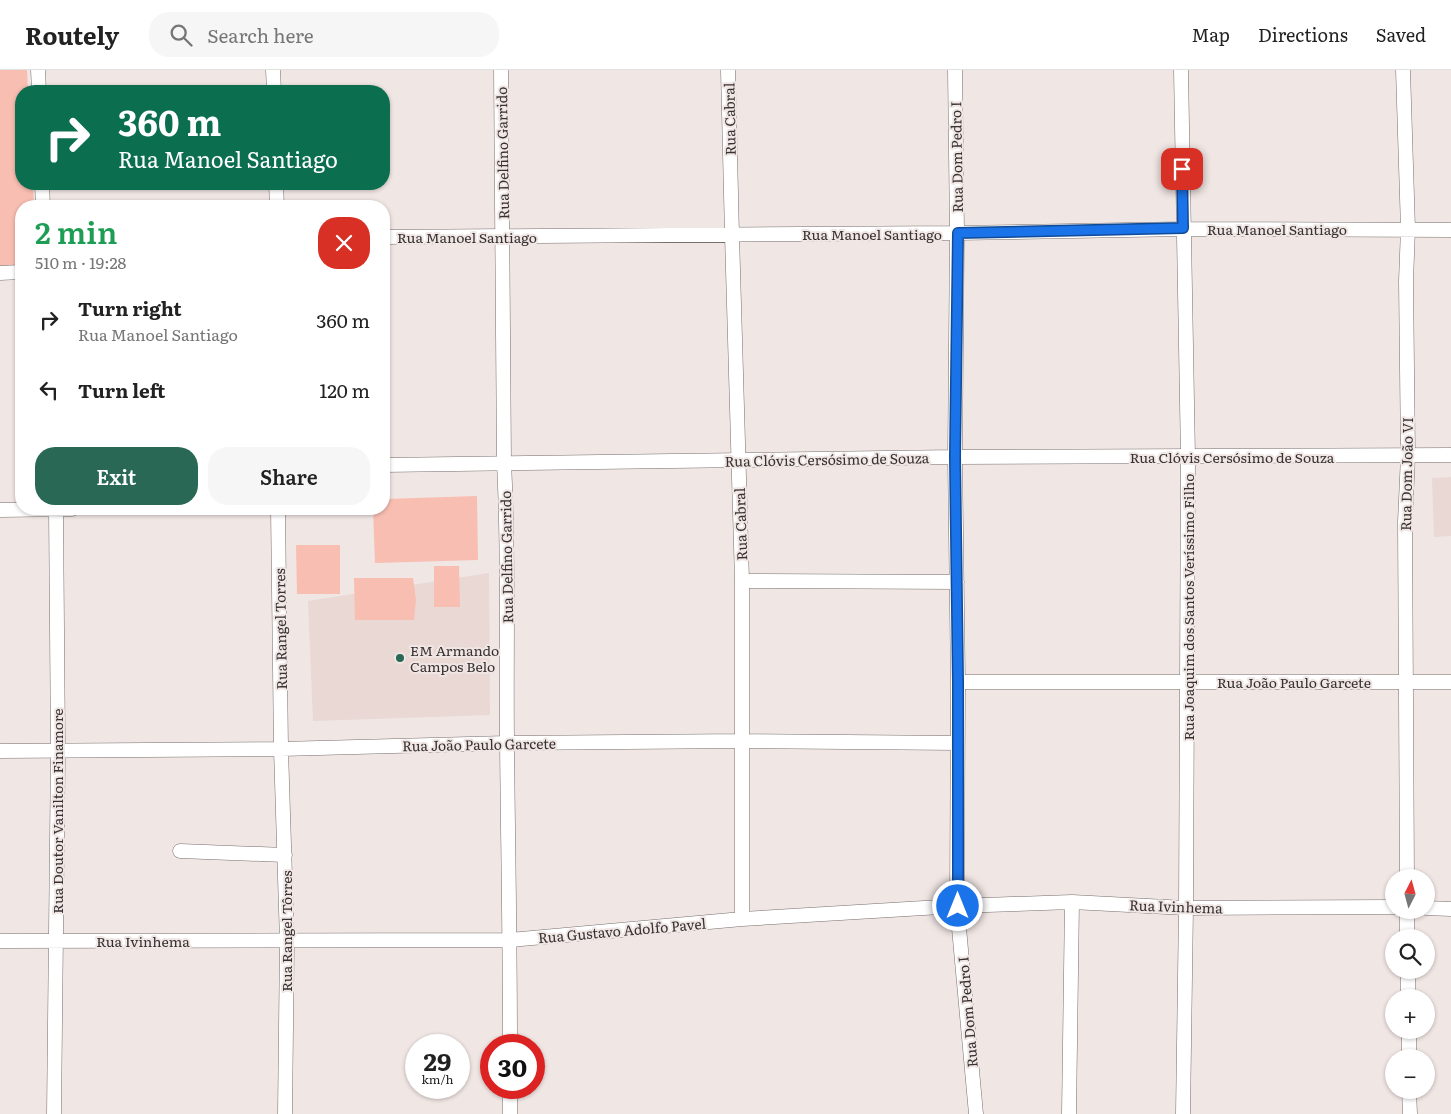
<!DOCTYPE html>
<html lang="en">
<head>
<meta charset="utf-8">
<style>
	body { margin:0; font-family:Literata,serif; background:#f6f6f6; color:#222; height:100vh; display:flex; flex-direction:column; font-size:19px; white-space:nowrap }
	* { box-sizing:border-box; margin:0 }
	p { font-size:16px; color:#767676 }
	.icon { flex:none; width:28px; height:28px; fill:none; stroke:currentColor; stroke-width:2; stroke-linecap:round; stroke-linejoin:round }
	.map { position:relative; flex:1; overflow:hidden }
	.side { position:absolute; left:15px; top:130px; width:375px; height:315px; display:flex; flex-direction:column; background:#fff; border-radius:20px; box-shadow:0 1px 4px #0004 }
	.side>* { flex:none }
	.hud { position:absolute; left:15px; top:15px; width:375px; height:105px; border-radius:20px; box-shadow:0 1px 4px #0004; background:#0b6e4f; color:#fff; overflow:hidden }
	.needle { width:32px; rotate:6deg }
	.buttons { position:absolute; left:1385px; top:799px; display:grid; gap:10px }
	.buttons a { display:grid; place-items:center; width:50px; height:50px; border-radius:50%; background:#fff; box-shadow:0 1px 4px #0004; font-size:25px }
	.speed { position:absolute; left:405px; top:964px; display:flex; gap:10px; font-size:25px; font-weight:700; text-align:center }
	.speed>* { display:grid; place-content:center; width:65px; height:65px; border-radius:50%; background:#fff; box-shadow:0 1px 4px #0004; line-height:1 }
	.speed small { font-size:12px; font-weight:400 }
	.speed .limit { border:8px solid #d22; background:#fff; color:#111 }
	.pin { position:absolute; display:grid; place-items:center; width:42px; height:42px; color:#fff; margin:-21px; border-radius:10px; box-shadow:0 2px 8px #0006 }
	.me { position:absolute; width:55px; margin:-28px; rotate:0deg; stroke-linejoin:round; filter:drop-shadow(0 0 4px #0008) }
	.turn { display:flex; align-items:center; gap:18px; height:105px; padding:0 20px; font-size:22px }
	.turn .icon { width:65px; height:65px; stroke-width:2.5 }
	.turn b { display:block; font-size:35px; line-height:42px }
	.round { display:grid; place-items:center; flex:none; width:52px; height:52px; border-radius:20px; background:#f6f6f6 }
	.summary { display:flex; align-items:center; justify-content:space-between; height:85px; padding:0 20px }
	h1 { font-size:30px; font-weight:600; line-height:38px; color:#1e9e55 }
	.primary-button { display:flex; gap:10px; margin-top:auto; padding:10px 20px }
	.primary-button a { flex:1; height:58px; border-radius:20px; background:#286855; color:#fff; font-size:20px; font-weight:600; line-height:58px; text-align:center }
	.primary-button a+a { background:#f6f6f6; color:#222 }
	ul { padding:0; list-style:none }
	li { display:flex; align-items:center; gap:15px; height:70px; padding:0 20px }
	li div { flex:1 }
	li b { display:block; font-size:19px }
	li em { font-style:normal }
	header { display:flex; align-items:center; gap:30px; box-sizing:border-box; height:70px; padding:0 25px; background:#fff; border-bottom:1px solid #e0e0e0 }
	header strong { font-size:24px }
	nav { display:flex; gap:28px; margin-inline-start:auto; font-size:18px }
	.search { width:350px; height:45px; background:#f6f6f6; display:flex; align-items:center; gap:12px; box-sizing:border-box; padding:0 18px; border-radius:20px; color:#767676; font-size:19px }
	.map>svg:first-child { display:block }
	.built { fill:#e9d8d4 }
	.green { fill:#f9beb2 }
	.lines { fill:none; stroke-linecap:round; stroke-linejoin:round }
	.minor-casing { stroke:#786f6d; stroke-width:15 }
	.minor { stroke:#fff; stroke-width:14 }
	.route-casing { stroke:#114b97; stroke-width:12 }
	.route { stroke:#1a73e8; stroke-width:9 }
	.poi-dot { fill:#286855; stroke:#f0e6e4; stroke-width:2 }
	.labels { text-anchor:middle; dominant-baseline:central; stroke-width:4; stroke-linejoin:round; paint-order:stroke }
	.street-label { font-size:14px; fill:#363232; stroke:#f0e6e4 }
	.poi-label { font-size:14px; fill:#363232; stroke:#f0e6e4; text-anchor:start }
</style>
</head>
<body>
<header>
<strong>Routely</strong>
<div class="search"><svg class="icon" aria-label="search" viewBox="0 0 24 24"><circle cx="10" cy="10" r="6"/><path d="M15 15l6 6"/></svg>Search here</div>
<nav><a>Map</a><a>Directions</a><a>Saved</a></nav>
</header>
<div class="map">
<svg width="1451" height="1044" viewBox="0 0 1451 1044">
	<rect width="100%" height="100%" fill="#f0e6e4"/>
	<path class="built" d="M1451,407v59l-17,1 -2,-59z
		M489,503l1,142 -177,6 -5,-120z"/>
	<path class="green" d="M0,0h27l1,21h-7v93h12l1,22h-13v60l-21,1z
		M477,426l1,64 -103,3 -2,-54h11v-10z
		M296,475h44v49h-43z
		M434,496h25l1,41h-26z
		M354,508h59l3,22 -2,20h-59z"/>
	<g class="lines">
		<defs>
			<path id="minor" d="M38,0l1,21
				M273,0l1,21
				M501,0l3,393c5,93 2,187 3,280 1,100 3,201 3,302
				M728,0l4,165 10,346v338
				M955,0l2,163 -2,224 3,225 -1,224 19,208
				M1181,0l7,387 -2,451 -3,206
				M1403,0l5,159 -2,52 2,175 -3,66 2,356
				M42,114l1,22
				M276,114l1,22
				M384,167l573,-4 226,-4 268,1
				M0,203l21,-1
				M384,395l571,-8 496,-2
				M278,439l3,240 6,192 -2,173
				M0,440l72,-1
				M742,511l215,1
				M958,612h493
				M0,681l281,-2 226,-6 236,-2 214,2
				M180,781l105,4
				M1426,838l25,1
				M1407,840v28
				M0,871l510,-1 232,-21 215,-13 115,-4 114,6 208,-1
				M1408,900v28
				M1409,960v28
				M1409,1020l1,24
				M54,1044l4,-363 -2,-242
				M510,1044v-26
				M1069,1044l3,-212"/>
		</defs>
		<use href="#minor" class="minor-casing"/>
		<use href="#minor" class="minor"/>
	</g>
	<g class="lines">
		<defs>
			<path id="route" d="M958,836v-224l-3,-225 3,-224 225,-5 -1,-59"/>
		</defs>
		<use href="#route" class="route-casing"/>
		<use href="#route" class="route"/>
	</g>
	<circle class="poi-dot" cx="400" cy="588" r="5"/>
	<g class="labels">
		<g class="street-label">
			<text transform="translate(729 49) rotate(-91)">Rua Cabral</text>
			<text transform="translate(502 83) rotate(-91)">Rua Delfino Garrido</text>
			<text transform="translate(956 87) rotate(-91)">Rua Dom Pedro I</text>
			<text x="1277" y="159">Rua Manoel Santiago</text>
			<text x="872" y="164">Rua Manoel Santiago</text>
			<text x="467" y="167">Rua Manoel Santiago</text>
			<text x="1232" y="387">Rua Clóvis Cersósimo de Souza</text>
			<text transform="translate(827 389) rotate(-1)">Rua Clóvis Cersósimo de Souza</text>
			<text transform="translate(1406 404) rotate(-89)">Rua Dom João VI</text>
			<text transform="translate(740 454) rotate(-92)">Rua Cabral</text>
			<text transform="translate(506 487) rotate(-91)">Rua Delfino Garrido</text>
			<text transform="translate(1188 537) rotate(-90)">Rua Joaquim dos Santos Veríssimo Filho</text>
			<text transform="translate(280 559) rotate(-91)">Rua Rangel Torres</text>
			<text x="1294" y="612">Rua João Paulo Garcete</text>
			<text transform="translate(479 674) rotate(-1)">Rua João Paulo Garcete</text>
			<text transform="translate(57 741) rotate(-90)">Rua Doutor Vanilton Finamore</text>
			<text transform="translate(1176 836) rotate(2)">Rua Ivinhema</text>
			<text transform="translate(622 860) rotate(-5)">Rua Gustavo Adolfo Pavel</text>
			<text transform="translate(286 861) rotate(-90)">Rua Rangel Tôrres</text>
			<text x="143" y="871">Rua Ivinhema</text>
			<text transform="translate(967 942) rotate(-95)">Rua Dom Pedro I</text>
		</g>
		<g class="poi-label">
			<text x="410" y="580">EM Armando<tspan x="410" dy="16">Campos Belo</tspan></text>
		</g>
	</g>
</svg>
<div class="buttons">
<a><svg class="needle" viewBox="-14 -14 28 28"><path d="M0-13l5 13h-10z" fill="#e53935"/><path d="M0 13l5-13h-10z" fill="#767676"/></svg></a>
<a><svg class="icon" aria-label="search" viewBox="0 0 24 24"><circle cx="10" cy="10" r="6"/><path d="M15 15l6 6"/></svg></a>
<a>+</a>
<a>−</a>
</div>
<div class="speed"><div>29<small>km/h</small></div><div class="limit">30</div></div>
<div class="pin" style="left:1182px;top:99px;background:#d93025"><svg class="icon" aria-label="arrive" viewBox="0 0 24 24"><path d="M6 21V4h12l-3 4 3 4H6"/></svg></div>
<svg class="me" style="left:958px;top:836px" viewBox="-20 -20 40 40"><circle r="17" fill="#1a73e8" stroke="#fff" stroke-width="3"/><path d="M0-11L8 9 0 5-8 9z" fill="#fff"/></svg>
<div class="hud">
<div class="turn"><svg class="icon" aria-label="right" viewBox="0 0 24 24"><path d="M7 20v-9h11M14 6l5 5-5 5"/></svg><div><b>360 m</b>Rua Manoel Santiago</div></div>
</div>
<section class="side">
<div class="summary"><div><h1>2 min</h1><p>510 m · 19:28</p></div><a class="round" style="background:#d93025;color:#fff"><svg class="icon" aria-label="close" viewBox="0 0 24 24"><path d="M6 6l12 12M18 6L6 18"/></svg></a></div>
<ul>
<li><svg class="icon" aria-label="right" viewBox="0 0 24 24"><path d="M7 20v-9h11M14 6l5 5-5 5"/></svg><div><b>Turn right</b><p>Rua Manoel Santiago</p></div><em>360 m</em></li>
<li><svg class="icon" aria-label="left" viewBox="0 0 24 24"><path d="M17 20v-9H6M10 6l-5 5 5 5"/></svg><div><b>Turn left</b></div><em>120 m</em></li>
</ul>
<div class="primary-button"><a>Exit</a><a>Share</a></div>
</section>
</div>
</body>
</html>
